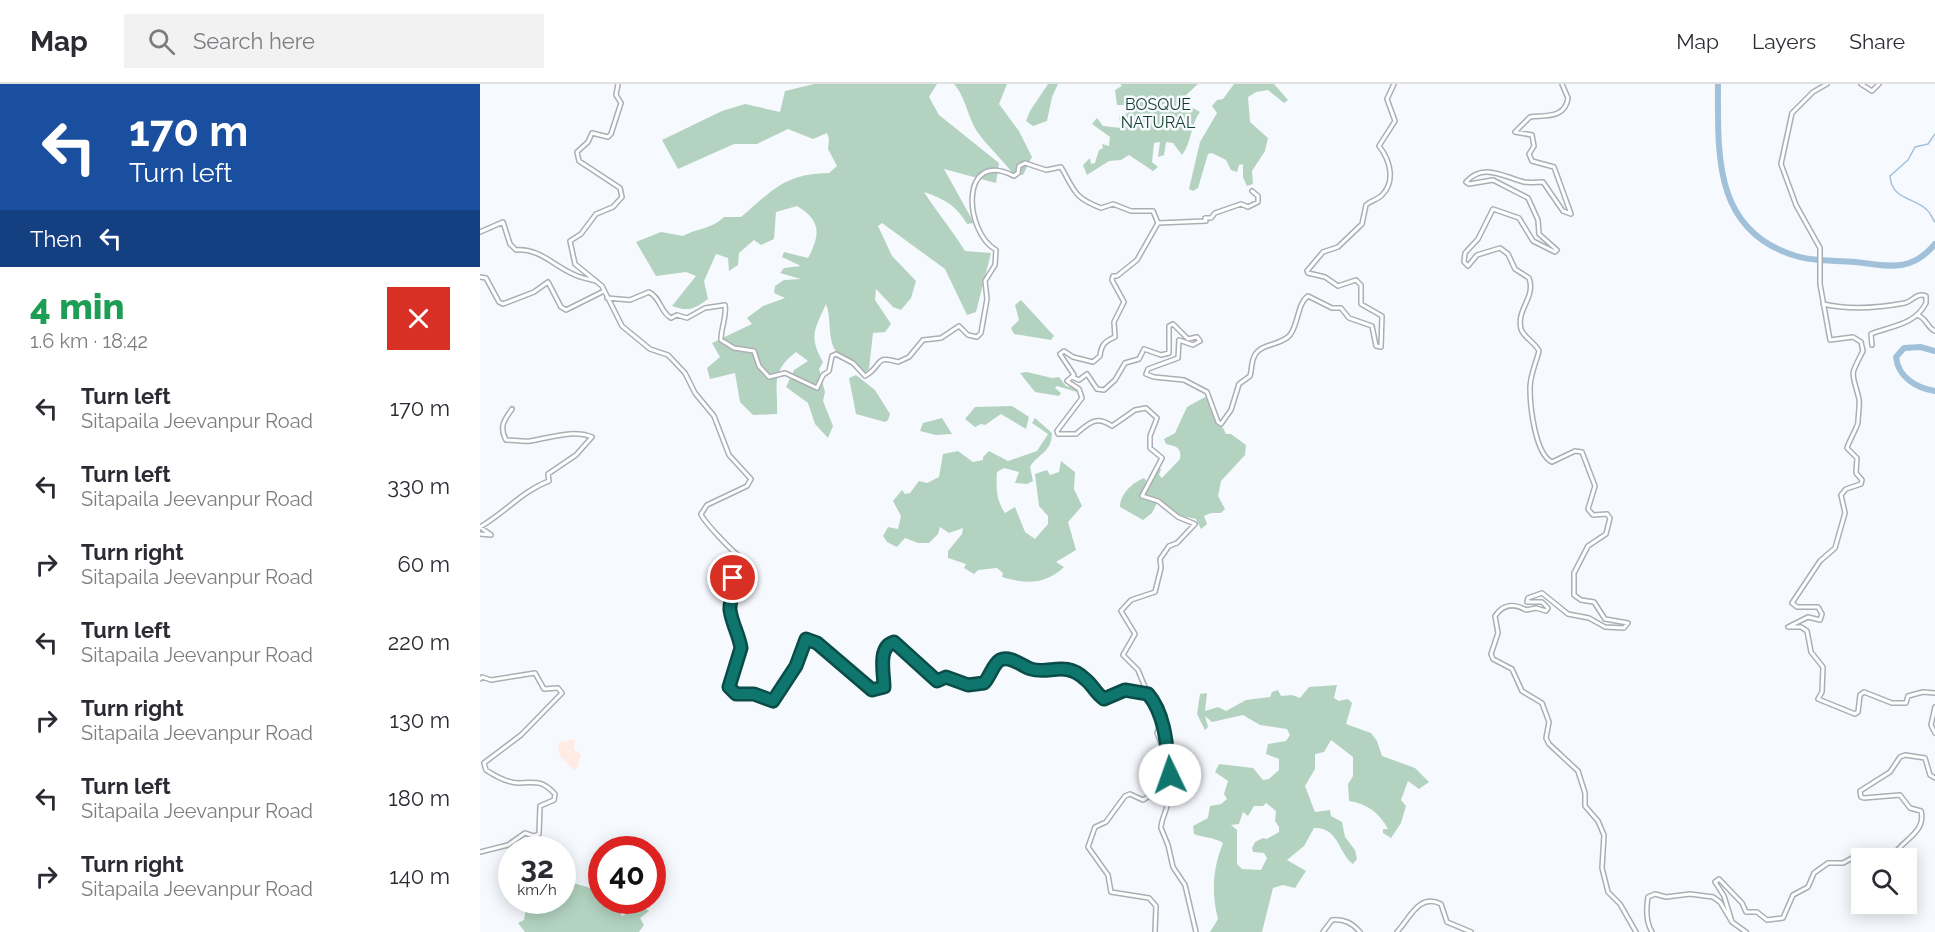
<!DOCTYPE html>
<html lang="en">
<head>
<meta charset="utf-8">
<style>
	body { margin:0; font-family:Raleway,sans-serif; background:#f2f2f3; color:#2b2b33; height:100vh; display:flex; flex-direction:column; font-size:22px; white-space:nowrap }
	* { box-sizing:border-box; margin:0 }
	p { font-size:20px; color:#7c7c81 }
	.icon { flex:none; width:33px; height:33px; fill:none; stroke:currentColor; stroke-width:2; stroke-linecap:round; stroke-linejoin:round }
	.map { position:relative; flex:1; overflow:hidden }
	.drawer { display:flex; flex-direction:column; background:#fff; width:480px }
	.drawer>* { flex:none }
	.guide { background:#1a4fa0; color:#fff; overflow:hidden }
	.buttons { position:absolute; left:1371px; top:764px; display:grid; gap:12px }
	.buttons a { display:grid; place-items:center; width:66px; height:66px; border-radius:0px; background:#fff; box-shadow:0 3px 15px #0003; font-size:30px }
	.speed { position:absolute; left:18px; top:752px; display:flex; gap:12px; font-size:30px; font-weight:700; text-align:center }
	.speed>* { display:grid; place-content:center; width:78px; height:78px; border-radius:50%; background:#fff; box-shadow:0 3px 15px #0003; line-height:1 }
	.speed small { font-size:15px; font-weight:400 }
	.speed .limit { border:9px solid #d22; background:#fff; color:#111 }
	.pin { position:absolute; display:grid; place-items:center; width:51px; height:51px; color:#fff; margin:-26px; border:3px solid #fff; border-radius:50%; box-shadow:0 2px 6px #0007 }
	.me { position:absolute; width:66px; margin:-33px; rotate:357deg; stroke-linejoin:round; filter:drop-shadow(0 0 4px #0008) }
	.turn { display:flex; align-items:center; gap:21px; height:126px; padding:0 30px; font-size:27px }
	.turn .icon { width:78px; height:78px; stroke-width:2.5 }
	.turn b { display:block; font-size:42px; line-height:51px }
	.then { display:flex; align-items:center; height:57px; padding:0 30px; background:#0003; gap:12px; font-size:22px }
	.round { display:grid; place-items:center; flex:none; width:63px; height:63px; border-radius:0px; background:#f2f2f3 }
	.head { display:flex; align-items:center; justify-content:space-between; height:102px; padding:0 30px }
	h1 { font-size:36px; font-weight:800; line-height:45px; color:#1e9e55 }
	ul { padding:0; list-style:none }
	li { display:flex; align-items:center; gap:18px; height:78px; padding:0 30px }
	li div { flex:1 }
	li b { display:block; font-size:22px }
	li em { font-style:normal }
	header { display:flex; align-items:center; gap:36px; box-sizing:border-box; height:84px; padding:0 30px; background:#fff; border-bottom:2px solid #e1e1e2 }
	header strong { font-size:28px }
	nav { display:flex; gap:33px; margin-inline-start:auto; font-size:21px }
	.search { width:420px; height:54px; background:#f2f2f3; display:flex; align-items:center; gap:15px; box-sizing:border-box; padding:0 21px; border-radius:0px; color:#7c7c81; font-size:22px }
	main { display:flex; flex:1; min-height:0 }
	.map>svg:first-child { display:block }
	.education { fill:#ffeae4 }
	.green { fill:#b3d3c0; fill-rule:evenodd }
	.lines { fill:none; stroke-linecap:round; stroke-linejoin:round }
	.stream { stroke:#a1c1db; stroke-width:1.5 }
	.river { stroke:#a1c1db; stroke-width:6 }
	.minor-casing { stroke:#abafb5; stroke-width:6 }
	.minor { stroke:#fff; stroke-width:3 }
	.route-casing { stroke:#0a4d48; stroke-width:15 }
	.route { stroke:#0f766e; stroke-width:10 }
	.labels { text-anchor:middle; dominant-baseline:central; stroke-width:5; stroke-linejoin:round; paint-order:stroke }
	.park-label { font-size:16px; fill:#103f29; stroke:#f6f9fe }
</style>
</head>
<body>
<header>
<strong>Map</strong>
<div class="search"><svg class="icon" aria-label="search" viewBox="0 0 24 24"><circle cx="10" cy="10" r="6"/><path d="M15 15l6 6"/></svg>Search here</div>
<nav><a>Map</a><a>Layers</a><a>Share</a></nav>
</header>
<main>
<section class="drawer">
<div class="guide">
<div class="turn"><svg class="icon" aria-label="left" viewBox="0 0 24 24"><path d="M17 20v-9H6M10 6l-5 5 5 5"/></svg><div><b>170 m</b>Turn left</div></div>
<div class="then">Then<svg class="icon" aria-label="left" viewBox="0 0 24 24"><path d="M17 20v-9H6M10 6l-5 5 5 5"/></svg></div>
</div>
<div class="head"><div><h1>4 min</h1><p>1.6 km · 18:42</p></div><a class="round" style="background:#d93025;color:#fff"><svg class="icon" aria-label="close" viewBox="0 0 24 24"><path d="M6 6l12 12M18 6L6 18"/></svg></a></div>
<ul>
<li><svg class="icon" aria-label="left" viewBox="0 0 24 24"><path d="M17 20v-9H6M10 6l-5 5 5 5"/></svg><div><b>Turn left</b><p>Sitapaila Jeevanpur Road</p></div><em>170 m</em></li>
<li><svg class="icon" aria-label="left" viewBox="0 0 24 24"><path d="M17 20v-9H6M10 6l-5 5 5 5"/></svg><div><b>Turn left</b><p>Sitapaila Jeevanpur Road</p></div><em>330 m</em></li>
<li><svg class="icon" aria-label="right" viewBox="0 0 24 24"><path d="M7 20v-9h11M14 6l5 5-5 5"/></svg><div><b>Turn right</b><p>Sitapaila Jeevanpur Road</p></div><em>60 m</em></li>
<li><svg class="icon" aria-label="left" viewBox="0 0 24 24"><path d="M17 20v-9H6M10 6l-5 5 5 5"/></svg><div><b>Turn left</b><p>Sitapaila Jeevanpur Road</p></div><em>220 m</em></li>
<li><svg class="icon" aria-label="right" viewBox="0 0 24 24"><path d="M7 20v-9h11M14 6l5 5-5 5"/></svg><div><b>Turn right</b><p>Sitapaila Jeevanpur Road</p></div><em>130 m</em></li>
<li><svg class="icon" aria-label="left" viewBox="0 0 24 24"><path d="M17 20v-9H6M10 6l-5 5 5 5"/></svg><div><b>Turn left</b><p>Sitapaila Jeevanpur Road</p></div><em>180 m</em></li>
<li><svg class="icon" aria-label="right" viewBox="0 0 24 24"><path d="M7 20v-9h11M14 6l5 5-5 5"/></svg><div><b>Turn right</b><p>Sitapaila Jeevanpur Road</p></div><em>140 m</em></li>
</ul>
</section>
<div class="map">
<svg width="1455" height="848" viewBox="0 0 1455 848">
	<rect width="100%" height="100%" fill="#f6f9fe"/>
	<path class="education" d="M90,655l5,1 -1,9 7,6 -3,12 -4,3 -14,-14 -2,-9 2,-6 7,1z"/>
	<path class="green" d="M334,0h123l-8,13 10,18 60,48 -3,20 -52,-14 30,54 -7,1c-11,-19 -23,-25 -43,-32 13,20 28,38 41,59l26,2 -15,59 -9,3 -22,-46 -63,-46 -4,3 14,30 24,25 -5,17 -10,12 -8,-3 -17,-18 -1,11 16,24 -6,8 -12,1 -4,36 -5,4c-8,-13 -27,-15 -31,-27 -5,-13 -2,-30 -7,-42 -11,25 -18,32 -3,58l-4,7 6,23 -2,9 10,25 -5,12 -13,-14 -7,-21 -22,-16 8,-17 14,-9 -12,-9c-26,20 -18,33 -19,62l-24,1 -13,-13 -5,-29 -25,6 -3,-11 13,-11 -8,-14 40,-19 -5,-6 16,-12 22,-8 -11,-5 1,-7 9,-6 17,-1 -21,-6 4,-5 17,-2 -19,-9 2,-5 24,6c12,-23 14,-37 -11,-52l-21,6 -2,27 -13,6 -7,-5 -15,13 -1,12 -9,6 -1,-13 -12,-4 -12,27 4,18c-13,10 -20,13 -36,7l24,-30 -10,-4 -30,4 -20,-34 25,-10 22,4c17,-9 27,-6 41,-19h17c32,-27 43,-43 88,-44l8,-7 -9,-17 1,-10 -2,-6 -14,6 -25,-10 -31,15h-23l-56,25 -16,-29 60,-29 23,-7 35,8 5,-21z
		M463,0h64l-8,20 20,27 13,26 -9,18 -10,-1c-10,-14 -24,-26 -34,-40 -12,-16 -12,-35 -25,-50z
		M568,0h10l-6,13 -5,24 -14,5 -7,-5 4,-10z
		M640,0h78l-13,12 1,8 14,8c-10,13 -8,30 -18,43l-9,-12 -7,-1 -2,13 -6,2 2,-15 -6,1 -2,19 6,5 -5,4 -24,-16 -8,5 -12,1 -22,14 -4,-10 7,-7 1,6 4,-1 4,-13 4,-2 -1,-4 7,2 1,-9 -18,-13 5,-6 6,8 18,2 -2,-11 9,-4 -4,-8h-7l-2,-15 7,-4z
		M754,0h40l14,16 -4,3 -16,-13 -12,2 -8,5 2,25 18,16 -3,13 -13,20 1,13 -6,2 -4,-9v-13l-4,1 -2,7 -6,-2 -5,-10 -14,-7 -4,1 -10,34 -5,3 -4,-2 11,-47 17,-29 -5,-7 5,-6 6,-1z
		M541,216l33,36 -3,4 -37,-6 -3,-6 8,-8 -4,-15z
		M547,288l25,6 7,-1 7,9 12,3 -1,3 -20,-6 -2,2 6,5 -2,3 -24,-4 -15,-19z
		M376,291l19,15 15,24 -2,6 -3,2 -29,-8 -7,-36z
		M725,313l9,7 2,20 7,4 3,6h5l15,11 -1,10 -24,26 -3,15 7,13 -4,4h-10l-7,3 3,8 -6,5 -5,-10 -19,-4c-9,-12 -24,-11 -34,-21l15,-27 3,2 -2,6 3,3 18,-19c2,-11 -4,-13 -14,-15l-2,-5 11,-6 12,-26z
		M532,322l17,11 -3,12 -25,-15 -16,11 -4,-1 -6,3 -10,-8 10,-12z
		M462,334l10,16 -16,1 -16,-4 3,-8z
		M555,334l17,15c0,20 -15,21 -22,34l3,14 -6,3 -12,-1 4,-11 -15,-4 -7,4c-1,16 -1,28 8,41l10,-6 10,25 10,7 13,-15v-8l-9,-10 -4,-32 12,-4 3,5 9,-3 2,-11 14,11 -1,17 8,17 -14,16 8,28 -20,12 8,5c-19,18 -38,17 -62,10l1,-4 -6,-5 -19,2 -4,4 -10,-6 2,-4 -18,-6v-7l14,-17 1,-6 -14,5 -9,-6 -2,7 -9,9h-11l-13,-5 -8,9 -10,-5 -4,-6 5,-9 10,2 3,-13 -8,-15 9,-11 3,4 5,-1 9,-12 8,2 12,-6 4,-23 15,-3 15,11 10,-2v-3l6,-6 19,10 29,-10 11,-17 -16,-11z
		M664,394l4,5 -7,13 16,7 -5,10 -9,7 -23,-13c0,-13 12,-24 24,-29z
		M857,601l-3,13 5,3 9,-2 4,4 -6,21 25,9 6,8 5,15 33,12 14,14 -10,7 -11,-8 -7,19 5,6 -5,17 -10,15 -8,-5v-4h5c-9,-17 -21,-25 -39,-28l-1,-17 5,-8v-19l-22,-17 -7,12 -9,2v15l-10,17 10,26 15,-2 1,6 11,6 3,15 10,13 2,9 -4,5c-15,-11 -14,-37 -39,-36l-10,18 -17,14 19,11 -11,17 -12,-3 -10,3 -11,44h-52l8,-13c-7,-27 -5,-51 5,-76 -9,-6 -19,-5 -29,-9l-1,-8 15,-8 2,-12 11,-2 6,-5 -3,-5 4,-13 -13,-9 4,-8 34,4 10,12 6,-1 10,-9v-11l-13,-5 2,-10 18,-3 4,-6 -3,-6 -27,-4 -17,-10 -31,7 -7,-6 3,11 -3,3 -8,-16 3,-20 7,-1 -2,18 13,-4 8,4 20,-11 24,-3 2,-5 6,-2 3,6 11,-1 8,3 9,-11zM786,719l10,8 -1,10 4,6v5l-12,7 -4,-1 -8,4 -3,6 1,4 11,1 3,5 -6,12 -19,-1 -5,-5v-34l-6,-5 8,-1 4,-12 5,4 6,-10h9z
		M83,796l38,11 1,9h14l6,16 18,-11 9,6 -9,7 4,7 -5,7h-114l-7,-9 6,-3 3,-18 35,-2z"/>
	<g class="lines">
		<path class="stream" d="M1455,50l-7,10 -13,3 -7,13 -18,16c2,25 25,21 37,34 4,3 5,9 8,12"/>
		<path class="river" d="M1238,0c0,71 -5,147 78,172 18,6 40,4 59,6 33,4 56,11 80,-18
			M1455,267l-15,-4 -16,1 -8,9c2,20 20,31 39,34"/>
		<defs>
			<path id="minor" d="M138,0l-2,11 5,8 -10,31 -3,3 -16,-4 -4,9 -11,10 2,9 41,27 2,9 -9,10 -17,7 -15,20 -11,7 5,23 27,22 20,40 28,23 18,6 17,18 10,20 19,23 15,39 22,24 -4,7 -40,19 -6,9c2,7 31,37 37,41l3,10 -11,17c6,14 -1,17 1,28 1,14 8,25 10,38l-12,39 7,7 18,1 19,6 23,-35 7,-25 6,-2 51,38 12,13 12,-3c0,-14 -6,-39 10,-45l43,38 9,-3c6,1 8,4 13,6 21,9 29,-7 39,-21 13,-7 22,4 34,8 17,4 35,-10 54,9 7,6 9,14 18,20l21,-9 23,4c20,23 24,79 20,107 -1,10 -7,18 -7,27l7,17 5,22 12,18 11,47
				M1082,0l6,14c-3,21 -23,17 -38,19l-15,15 17,3 2,11 -5,8 3,7 22,6 17,47 -8,-3 -20,-29c-6,0 -13,1 -19,0 -20,-5 -41,-20 -58,0l3,2 24,-4 35,18 10,22 1,14 18,16 -2,2 -22,-11 -14,-23 -26,-9 -15,30 -13,14 -1,9 4,4 9,-11 23,-7 8,6 7,15 14,9c7,20 -13,31 -8,51 3,9 14,13 18,22 -3,12 -9,24 -9,37 0,18 5,66 22,74l23,-11 7,1 13,34 -7,23 5,6 14,-1 3,4 -4,16 -18,12 -14,27v22l7,5 13,2 11,17 23,4 -4,5 -19,-1 -16,-9 -21,-4 -26,-21 -14,5 -1,4h15l6,6 -2,3 -10,-3 -10,2c-12,-7 -23,-6 -31,6l3,17 -7,21 2,5 19,10 10,22 20,12 7,19 -3,16 3,6 29,27 7,22v13l13,15 6,14 -2,33 6,24 12,12 16,28
				M1347,0l-14,8 -21,21 -11,51 15,41 24,43v36l10,56 23,-3 8,5 2,9c-14,27 -11,19 -4,48 1,7 -1,16 -1,23 0,4 -9,19 -11,26l10,10 -1,15 6,7 -1,4 -15,5 -5,6 4,18 -10,35 -15,13 -28,42 5,4h21l4,7 -2,6 -12,-3 -20,10h13l6,4 4,21 12,15 -1,25 -4,7 37,15 3,-2 2,-17 4,-3 28,11h14l2,-7 15,-4 12,1
				M1381,0l11,7 7,-7
				M0,148l23,-10 7,22 6,6c23,-2 37,15 57,24 7,4 16,5 23,7
				M0,193l6,1 13,24 4,2 31,-12 14,-10 13,25 5,3 38,-19
				M127,214l23,2 19,-8c12,6 11,20 22,26l6,-3 10,3 18,-10 20,-3c2,13 -4,21 -4,35l13,8 20,3 5,15 10,11 16,-4 32,15 6,-13 6,-4 3,-15 4,-2 17,9 12,13c18,-10 9,-22 33,-14l11,-5 14,-17 18,-2 18,-12 9,9 9,2 4,-4 6,-34 -2,-18 10,-16 1,-15c-32,-18 -37,-102 18,-74l4,-3 1,-7 6,-3 21,7 15,-3c14,24 12,30 40,41l12,-4 18,7h22l5,12
				M1343,220c26,6 55,4 82,-1 8,-2 12,-11 21,-7v7c-11,22 -35,23 -55,31l1,11
				M1437,231c10,3 10,13 18,16
				M592,293l7,3 8,-6 10,15 7,1 11,-10 10,-17 14,-4 5,-10 17,6 8,-2v-27l4,-2 15,15 9,-2 3,4 -7,4 -14,-5 -1,18 -30,11 -2,5 8,3 30,3 23,12 11,30 3,2 10,-14 8,-26 11,-8c2,-6 1,-13 4,-19 5,-14 27,-11 36,-22 9,-12 7,-31 18,-39l24,12h9l8,10 23,8 4,20 5,1 1,-31 -21,-12v-19l-5,-5 -18,6 -13,-9 -17,-4 -1,-2 16,-19 15,-5 24,-23 4,-19c5,-5 12,-5 16,-10 14,-14 8,-35 -3,-49l16,-25 -8,-22 7,-15
				M0,443c25,-14 42,-36 69,-46l-1,-7 28,-19 16,-18c-20,-8 -41,1 -62,4 -7,1 -17,-1 -24,-1 -7,-13 -2,-20 6,-31
				M0,450l11,1 -11,-8
				M0,595l2,-2 9,3 44,-7 9,16 14,-1 4,5 -41,42 -37,28 2,7c9,6 22,13 33,13 16,-1 23,-3 36,11l-1,6 -14,6 -1,28 -5,2 -9,-3 -17,12 -28,7
				M667,608l-9,-22 -15,-15 12,-21 -14,-23 10,-11 24,-8 6,-24 -1,-9 9,-13 8,-3 18,-19 -17,-7 -20,-16 -16,-5 20,-38 -12,-10v-12l7,-18 -11,-10 -11,2 -23,16c-16,-11 -23,-3 -36,8h-18l-1,-3 25,-33 -3,-9 -12,-8 7,-6 -14,-21 4,-3 9,6 20,5 7,-6c1,-11 5,-15 15,-19l-1,-15 10,-20 -12,-22 1,-4h4l20,-16 21,-37 48,-2 -1,-3h6l4,-5 26,-9 7,3 10,-5v-6l-6,-5
				M1455,623l-4,18 4,8
				M1413,774c5,-17 34,-24 28,-47l-11,-3 -10,-13 -36,3 -3,-1 -1,-6 30,-19 10,-15 5,-2 20,3 5,17 5,3
				M1426,810l4,5 -4,2
				M1252,838l-8,-26 -9,-14 4,-3 23,24 4,9h11l10,8 16,-2 10,-23 15,-8 6,-14 14,-10h15l13,-7 6,2
				M675,848l1,-26 -7,-8 -38,-6 -3,-17 -20,-28 7,-20 11,-5 19,-26 5,-2 13,6 11,-7v-17l6,-9 4,-16 -7,-18 3,-9
				M843,848l9,-12c13,-1 20,3 28,12
				M917,848c13,-14 22,-39 44,-28l6,18 24,10
				M1172,848c-6,-10 -6,-23 -4,-35l7,-3 11,3 24,-3 23,3 7,5 12,20 14,10"/>
		</defs>
		<use href="#minor" class="minor-casing"/>
		<use href="#minor" class="minor"/>
	</g>
	<g class="lines">
		<defs>
			<path id="route" d="M253,494l-3,4c6,14 -1,17 0,28 2,14 9,25 11,38l-12,39 7,7h18l19,7 23,-35 10,-27 11,4 55,47 12,-3c0,-14 -7,-40 10,-45l43,39 9,-4 22,8 16,-2c6,-6 9,-19 16,-23 10,-5 22,6 31,9 18,6 34,-9 54,10 8,6 10,14 19,20l21,-9 23,4c18,21 19,55 22,81"/>
		</defs>
		<use href="#route" class="route-casing"/>
		<use href="#route" class="route"/>
	</g>
	<g class="labels">
		<g class="park-label">
			<text x="678" y="20">BOSQUE<tspan x="678" dy="18">NATURAL</tspan></text>
		</g>
	</g>
</svg>
<div class="buttons">
<a><svg class="icon" aria-label="search" viewBox="0 0 24 24"><circle cx="10" cy="10" r="6"/><path d="M15 15l6 6"/></svg></a>
</div>
<div class="speed"><div>32<small>km/h</small></div><div class="limit">40</div></div>
<div class="pin" style="left:253px;top:494px;background:#d93025"><svg class="icon" aria-label="arrive" viewBox="0 0 24 24"><path d="M6 21V4h12l-3 4 3 4H6"/></svg></div>
<svg class="me" style="left:690px;top:691px" viewBox="-20 -20 40 40"><circle r="19" fill="#fff"/><path d="M0-13L10 11 0 6-10 11z" fill="#0f766e"/></svg>
</div>
</main>
</body>
</html>
